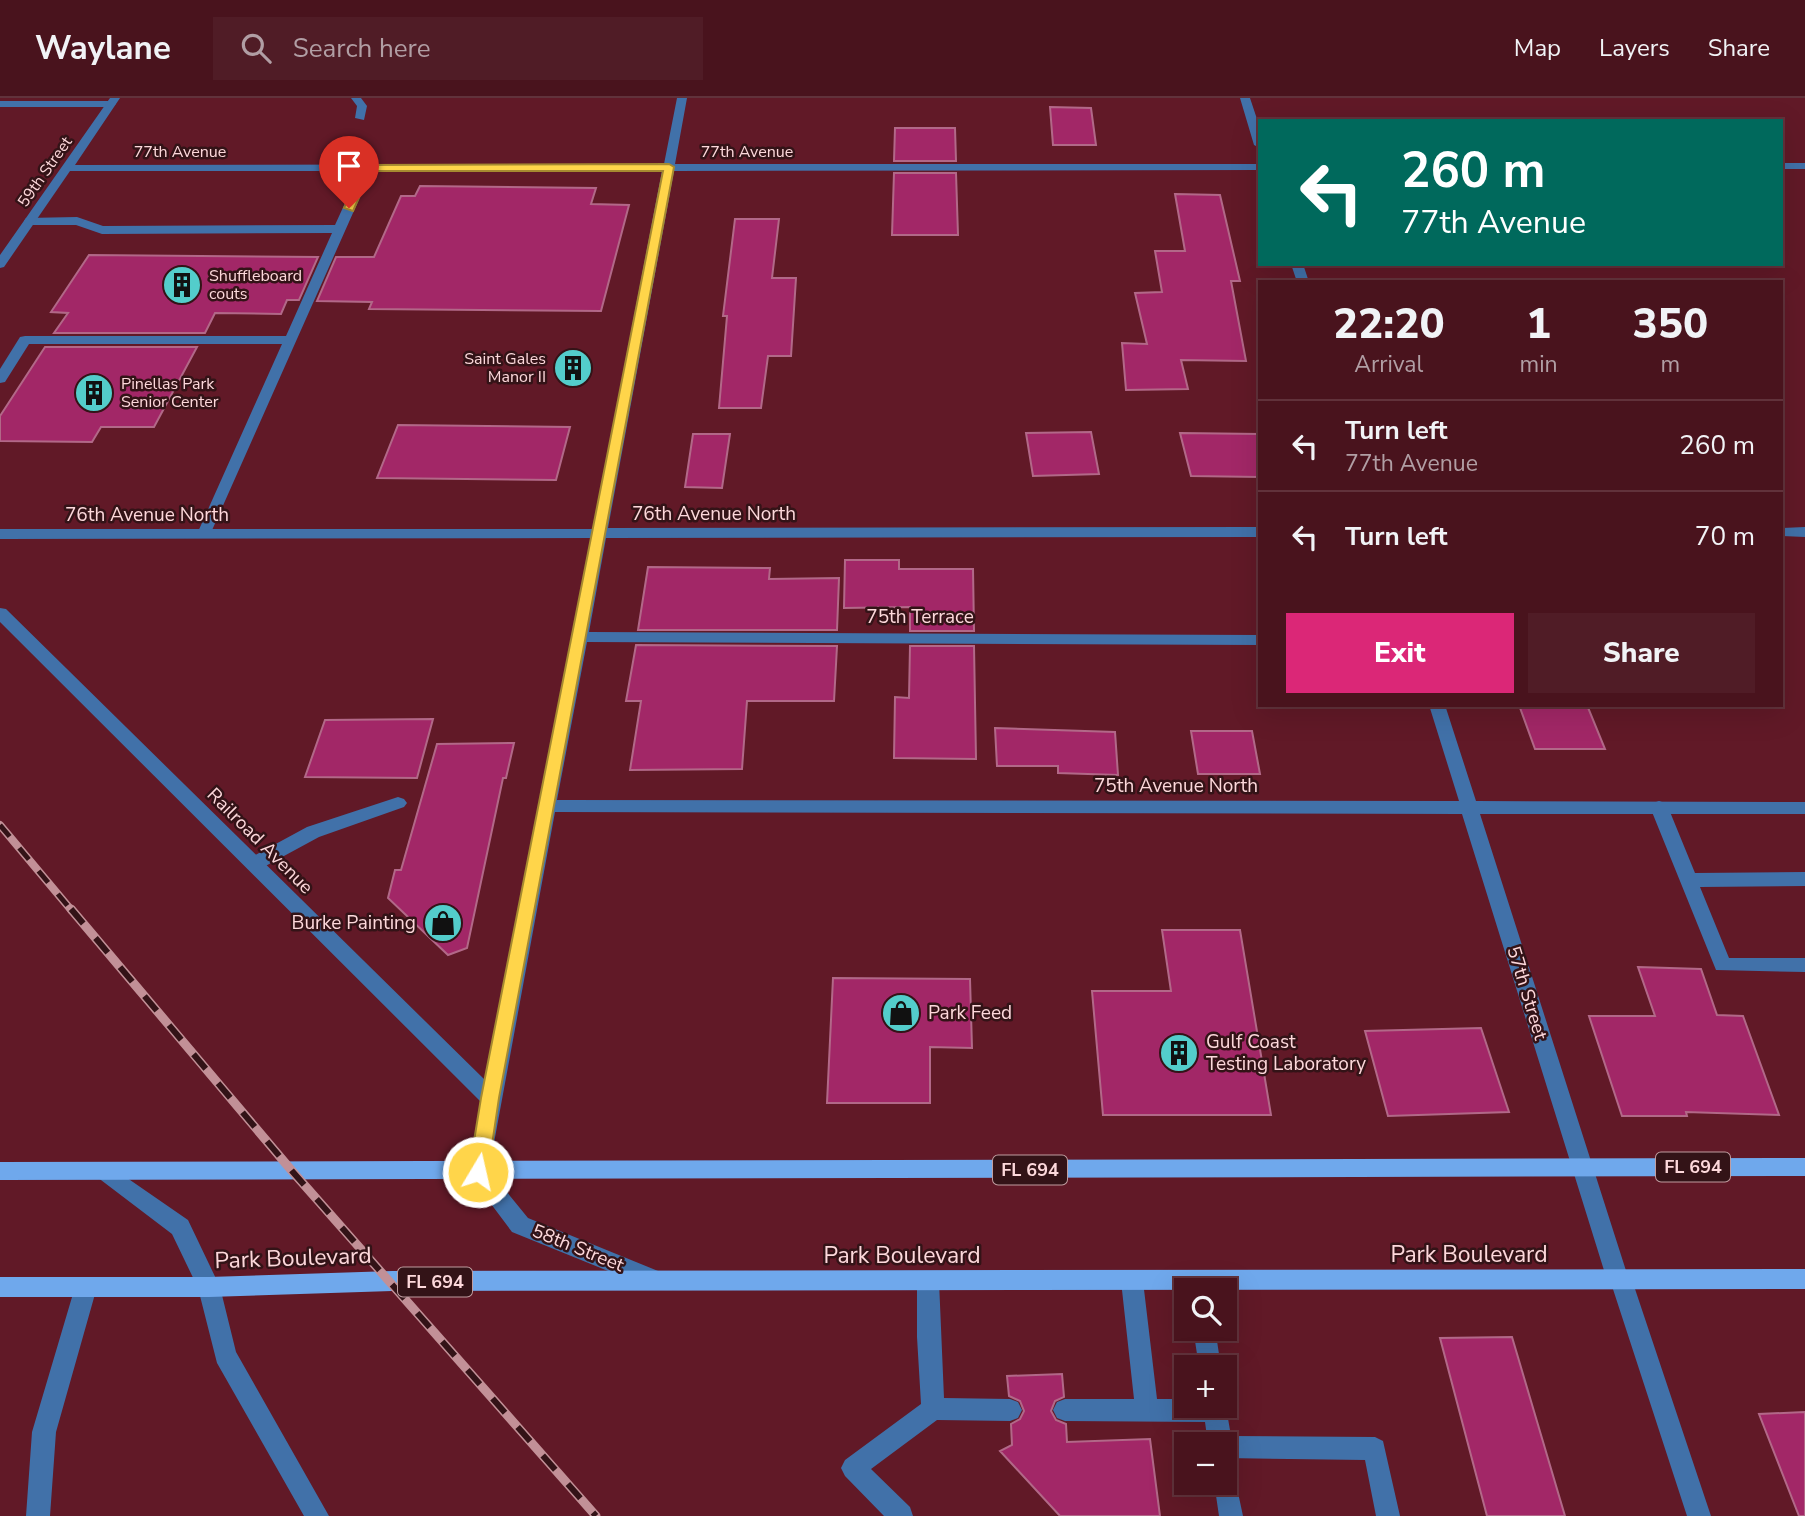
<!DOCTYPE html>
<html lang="en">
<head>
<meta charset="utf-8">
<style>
	body { margin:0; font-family:"Nunito Sans",sans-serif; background:#501c26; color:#f1f3f6; height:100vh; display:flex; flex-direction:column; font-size:26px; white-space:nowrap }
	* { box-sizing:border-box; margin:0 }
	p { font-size:23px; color:#b19ea4 }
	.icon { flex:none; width:38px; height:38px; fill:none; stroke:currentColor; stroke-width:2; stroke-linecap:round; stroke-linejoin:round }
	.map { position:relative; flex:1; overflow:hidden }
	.panel { position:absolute; left:1258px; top:182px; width:525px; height:427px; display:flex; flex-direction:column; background:#49131d; border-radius:0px; box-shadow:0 7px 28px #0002,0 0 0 2px #61323b }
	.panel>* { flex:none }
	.guide { position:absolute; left:1258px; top:21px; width:525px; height:147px; border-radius:0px; box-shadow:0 7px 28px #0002,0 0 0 2px #61323b; background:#00695c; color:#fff; overflow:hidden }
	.tools { position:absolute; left:1174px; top:1180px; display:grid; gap:14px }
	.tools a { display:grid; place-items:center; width:63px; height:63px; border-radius:0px; background:#49131d; box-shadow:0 7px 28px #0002,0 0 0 2px #61323b; font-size:35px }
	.pin { position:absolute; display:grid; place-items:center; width:60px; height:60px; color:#fff; margin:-72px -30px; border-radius:50% 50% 50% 0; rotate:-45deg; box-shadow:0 0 7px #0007 }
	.pin .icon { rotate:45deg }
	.me { position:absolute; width:77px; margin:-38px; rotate:9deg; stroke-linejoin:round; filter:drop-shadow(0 0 5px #0008) }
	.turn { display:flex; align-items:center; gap:24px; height:147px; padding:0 28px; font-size:32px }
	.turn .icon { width:91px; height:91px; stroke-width:2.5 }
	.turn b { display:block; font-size:49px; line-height:60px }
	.eta { display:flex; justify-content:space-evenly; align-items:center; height:119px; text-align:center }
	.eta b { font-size:42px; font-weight:800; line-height:49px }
	.button { display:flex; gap:14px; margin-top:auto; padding:14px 28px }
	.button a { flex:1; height:80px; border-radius:0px; background:#db2777; color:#fff; font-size:28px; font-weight:800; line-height:80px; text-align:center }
	.button a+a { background:#501c26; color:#f1f3f6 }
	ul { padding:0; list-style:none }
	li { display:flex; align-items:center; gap:21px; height:91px; padding:0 28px; border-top:2px solid #61323b }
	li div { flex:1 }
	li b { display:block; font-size:26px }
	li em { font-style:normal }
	header { display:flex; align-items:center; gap:42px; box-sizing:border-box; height:98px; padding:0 35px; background:#49131d; border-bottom:2px solid #61323b }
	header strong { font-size:33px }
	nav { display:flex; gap:38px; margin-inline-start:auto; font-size:24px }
	.search { width:490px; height:63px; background:#501c26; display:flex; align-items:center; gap:18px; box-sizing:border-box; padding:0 24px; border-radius:0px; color:#b19ea4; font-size:26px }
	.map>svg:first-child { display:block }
	.building { fill:#a22767; stroke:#b26888; stroke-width:2 }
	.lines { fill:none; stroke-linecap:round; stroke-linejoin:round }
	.service { fill:#4171a9; fill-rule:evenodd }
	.minor { fill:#4171a9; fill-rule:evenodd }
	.tertiary { fill:#4171a9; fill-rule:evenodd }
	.primary { fill:#6fa8ec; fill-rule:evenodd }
	.rail-far1-casing { stroke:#c29097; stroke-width:8 }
	.rail-casing { stroke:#c29097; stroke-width:9 }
	.rail-far1 { stroke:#331317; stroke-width:5; stroke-dasharray:15; stroke-linecap:butt }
	.rail { stroke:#331317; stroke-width:6; stroke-dasharray:19; stroke-linecap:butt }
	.route { fill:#ffd54a; stroke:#a68a30; stroke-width:2 }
	.labels { text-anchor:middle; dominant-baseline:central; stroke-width:5; stroke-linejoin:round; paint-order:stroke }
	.far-street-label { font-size:16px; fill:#fdd8db; stroke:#331317 }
	.far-poi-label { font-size:16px; fill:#fdd8db; stroke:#331317; text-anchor:start }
	.shield { fill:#331317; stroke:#c09da0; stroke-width:2 }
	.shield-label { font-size:18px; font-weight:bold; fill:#fdd8db }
	.street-label { font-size:19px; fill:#fdd8db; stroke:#331317 }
	.poi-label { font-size:19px; fill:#fdd8db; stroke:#331317; text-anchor:start }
	.near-street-label { font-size:23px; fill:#fdd8db; stroke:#331317 }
</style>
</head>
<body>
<header>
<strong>Waylane</strong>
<div class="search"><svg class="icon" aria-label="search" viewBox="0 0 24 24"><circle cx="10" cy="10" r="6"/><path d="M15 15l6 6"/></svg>Search here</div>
<nav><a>Map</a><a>Layers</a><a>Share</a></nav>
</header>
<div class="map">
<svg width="1805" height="1418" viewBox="0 0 1805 1418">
	<rect width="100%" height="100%" fill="#611927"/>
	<path class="building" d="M1050,9l41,1 5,37h-43z
		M895,30h60l1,33h-62z
		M894,75h62l2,62h-66z
		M420,88l176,2 -5,16 38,1 -28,106 -232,-2 3,-7 -55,-1 19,-44h38l27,-61h14z
		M1175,96l45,1 20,86h-9l15,80 -65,-1 7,29 -62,1 -4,-47 25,1 -12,-51 27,-1 -7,-41h30z
		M735,121h44l-7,59h24l-5,78h-23l-7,52h-42l8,-92h-4z
		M89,157l229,2 -19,43h-12l-6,14 -66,-1 -10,20h-151l14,-20 -17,-1z
		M45,249h152l-43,80h-53l-9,15 -92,-1v-25z
		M398,327l172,2 -14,53 -179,-2z
		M1091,334l8,42 -66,2 -7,-43z
		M1180,335l80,1v43l-69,-1z
		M693,336h37l-8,54 -37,-1z
		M845,462h54v9h74l1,62h-64v-24l-66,1z
		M648,469l122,1 -1,11 70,-1 -2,52h-199z
		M636,547l201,1 -3,55h-87l-5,68 -112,1 11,-69h-15z
		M910,548h64l2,113 -82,-1 1,-61 14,1z
		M1519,607h68l18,44h-70z
		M433,621l-16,59 -112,-1 20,-57z
		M995,630l120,4 3,43 -60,-2v-7h-61z
		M1191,633h61l8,43h-62z
		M514,645l-8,35h-3l-36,170 -19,7 -60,-57 7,-28h6l36,-126z
		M1162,832h78l31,185h-168l-11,-124h79z
		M1638,869l63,2 16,46 26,1 36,99 -93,-3 1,4h-65l-33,-100h66z
		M833,880l137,1 2,69 -42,-1v56h-103z
		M1481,930l28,84 -121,4 -23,-85z
		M1512,1239l53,179h-78l-47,-178z
		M1062,1276l2,23 -9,4 -4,10 5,9 10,4 1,18 83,-3 10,77h-100l-60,-65 12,-6 -1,-21 9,-5 4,-8 -4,-10 -11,-5 -2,-20z
		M1805,1314v104h-6l-40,-102z"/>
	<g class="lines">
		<path class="service" d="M351,0h10l6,8 -3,14 -9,-2 2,-12z
			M0,3h111l5,3 -5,3h-111z
			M367,67l6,3 -164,369h-10l-2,-3 85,-190h-253l-24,38 -5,1v-14l20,-32 5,-1h261l46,-103 -230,1 -26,-9h-46l-6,-4 2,-3 51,-1 26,9 232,-1 26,-57z
			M398,699l6,2 3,4 -3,4 -85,30 -59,32h-12l-3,-5 3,-5 59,-32z
			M1659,703l6,2 3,4 27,66 110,-1v14l-105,1 29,71h76v14l-89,-2 -66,-163 3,-4z
			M1621,1172l8,3 3,7 79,236h-24l-77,-236 3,-7z
			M928,1173l8,3 3,7 5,117 66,1 8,3 4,8 -4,8 -8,3 -73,-1 -66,49 39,38 3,9h-29l-39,-40 -4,-8 4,-8 76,-56 -4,-67v-56l3,-7z
			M1132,1173l8,3 3,7 14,118h29v6h39v-4l6,35 144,1 8,4 17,75h-24l-11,-56 -140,-2v-14h-17l-3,-22 -140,-1 -8,-3 -4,-8 4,-8 8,-3h69l-13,-118 3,-7z
			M86,1179l8,3 3,7 -41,145 -6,84h-24l6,-84 43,-145 3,-7z
			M1193,1230h22l6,39h-22z
			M1225,1367l8,4 10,47h-24l-5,-34h11z"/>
		<path class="minor" d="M110,0h10l-45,67 589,-1 13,-66h10l-12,66h585v6l-586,1 -66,357 652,-1v10l-654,1 -17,94 671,3v10l-673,-3 -30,158 902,1 -30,-96h16l31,96 329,1v12h-325l149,466 -3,7 -8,3 -8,-3 -3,-7 -145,-466 -907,-2 -66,358 39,48 135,55 3,7 -3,7 -8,3 -143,-58 -45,-60 14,-70 -481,-480v-14l6,1 479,471 106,-542 -591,1v-10h593l69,-358h-592l-66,96 -4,1v-13z
			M1240,0h10l10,30v20l-6,-3z
			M1782,65h23v6h-23z
			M1291,166h12l6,18h-12z
			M1805,429v10l-23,-1v-8z"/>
		<path class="tertiary" d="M104,1064l84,58 32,67 16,65 93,164h-25l-87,-153 -19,-75 -26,-54 -75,-57 -3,-6 3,-6z"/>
		<path class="primary" d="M1805,1060v18l-1805,4v-18z
			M1805,1171v20l-1413,2 -183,6h-209v-20h209l183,-6z"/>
		<defs>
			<path id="rail-far1" d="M0,727l72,86"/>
			<path id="rail" d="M71,811l221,262 304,345"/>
		</defs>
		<use href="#rail-far1" class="rail-far1-casing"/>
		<use href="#rail" class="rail-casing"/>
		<use href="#rail-far1" class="rail-far1"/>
		<use href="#rail" class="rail"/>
	</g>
	<path class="route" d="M669,66l5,3 -175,931 -11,74 -3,6 -7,2 -7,-2 -2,-6 12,-74 182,-927h-292l-18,40 -9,-3 18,-40 5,-3z"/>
	<defs>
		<symbol id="building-disc" viewBox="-11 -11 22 22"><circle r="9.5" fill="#53cdcb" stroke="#331317"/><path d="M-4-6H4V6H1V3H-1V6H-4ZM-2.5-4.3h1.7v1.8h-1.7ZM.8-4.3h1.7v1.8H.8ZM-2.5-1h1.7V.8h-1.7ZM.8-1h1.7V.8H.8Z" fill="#111"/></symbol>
		<symbol id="shop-disc" viewBox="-11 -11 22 22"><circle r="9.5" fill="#53cdcb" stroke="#331317"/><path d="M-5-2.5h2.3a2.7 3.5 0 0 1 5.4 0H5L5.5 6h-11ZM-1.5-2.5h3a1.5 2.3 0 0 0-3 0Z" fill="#111"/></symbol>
	</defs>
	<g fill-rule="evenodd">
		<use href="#building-disc" x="160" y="165" width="44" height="44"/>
		<use href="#building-disc" x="551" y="248" width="44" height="44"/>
		<use href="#building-disc" x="72" y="273" width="44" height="44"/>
		<use href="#shop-disc" x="421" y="803" width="44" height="44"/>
		<use href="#shop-disc" x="879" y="893" width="44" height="44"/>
		<use href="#building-disc" x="1157" y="933" width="44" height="44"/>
	</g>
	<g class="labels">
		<g class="far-street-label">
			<text x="180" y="54">77th Avenue</text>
			<text x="747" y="54">77th Avenue</text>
			<text transform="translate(45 74) rotate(-55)">59th Street</text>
		</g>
		<g class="far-poi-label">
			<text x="209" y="178">Shuffleboard<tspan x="209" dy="18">couts</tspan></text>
			<text x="546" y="261" text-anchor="end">Saint Gales<tspan x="546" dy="18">Manor II</tspan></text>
			<text x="121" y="286">Pinellas Park<tspan x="121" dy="18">Senior Center</tspan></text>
		</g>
		<g class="shield">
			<rect x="1656" y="1054.5" width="74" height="29" rx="5"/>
			<rect x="993" y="1057.5" width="74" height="29" rx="5"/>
			<rect x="398" y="1169.5" width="74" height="29" rx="5"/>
		</g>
		<g class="shield-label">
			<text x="1693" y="1069">FL 694</text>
			<text x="1030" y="1072">FL 694</text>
			<text x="435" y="1184">FL 694</text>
		</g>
		<g class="street-label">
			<text x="714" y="416">76th Avenue North</text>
			<text x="147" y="417">76th Avenue North</text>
			<text x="920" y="519">75th Terrace</text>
			<text x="1176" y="688">75th Avenue North</text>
			<text transform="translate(260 743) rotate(45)">Railroad Avenue</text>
			<text transform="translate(1527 895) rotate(73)">57th Street</text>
			<text transform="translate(578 1150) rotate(22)">58th Street</text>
		</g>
		<g class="poi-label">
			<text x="416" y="825" text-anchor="end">Burke Painting</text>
			<text x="928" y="915">Park Feed</text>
			<text x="1206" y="944">Gulf Coast<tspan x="1206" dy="22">Testing Laboratory</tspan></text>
		</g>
		<g class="near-street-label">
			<text x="1469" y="1156">Park Boulevard</text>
			<text x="902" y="1157">Park Boulevard</text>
			<text transform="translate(293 1160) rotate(-2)">Park Boulevard</text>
		</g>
	</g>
</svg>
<div class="tools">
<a><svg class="icon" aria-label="search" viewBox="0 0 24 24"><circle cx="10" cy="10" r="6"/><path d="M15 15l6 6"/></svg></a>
<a>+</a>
<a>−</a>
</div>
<div class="pin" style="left:349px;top:110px;background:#d93025"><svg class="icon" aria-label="arrive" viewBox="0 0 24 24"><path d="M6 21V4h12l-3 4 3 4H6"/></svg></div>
<svg class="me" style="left:478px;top:1074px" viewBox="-20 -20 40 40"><circle r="17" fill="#ffd54a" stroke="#fff" stroke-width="3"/><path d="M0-11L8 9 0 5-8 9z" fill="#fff"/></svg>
<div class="guide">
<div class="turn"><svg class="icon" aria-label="left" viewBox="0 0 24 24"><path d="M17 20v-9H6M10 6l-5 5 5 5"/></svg><div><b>260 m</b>77th Avenue</div></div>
</div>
<section class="panel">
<div class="eta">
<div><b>22:20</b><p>Arrival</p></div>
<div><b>1</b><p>min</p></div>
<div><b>350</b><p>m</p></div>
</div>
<ul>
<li><svg class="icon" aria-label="left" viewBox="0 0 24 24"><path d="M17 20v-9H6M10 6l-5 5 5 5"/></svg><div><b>Turn left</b><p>77th Avenue</p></div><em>260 m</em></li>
<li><svg class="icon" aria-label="left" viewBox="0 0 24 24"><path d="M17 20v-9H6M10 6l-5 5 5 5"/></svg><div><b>Turn left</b></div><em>70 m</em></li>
</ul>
<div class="button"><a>Exit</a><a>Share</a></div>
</section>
</div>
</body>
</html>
